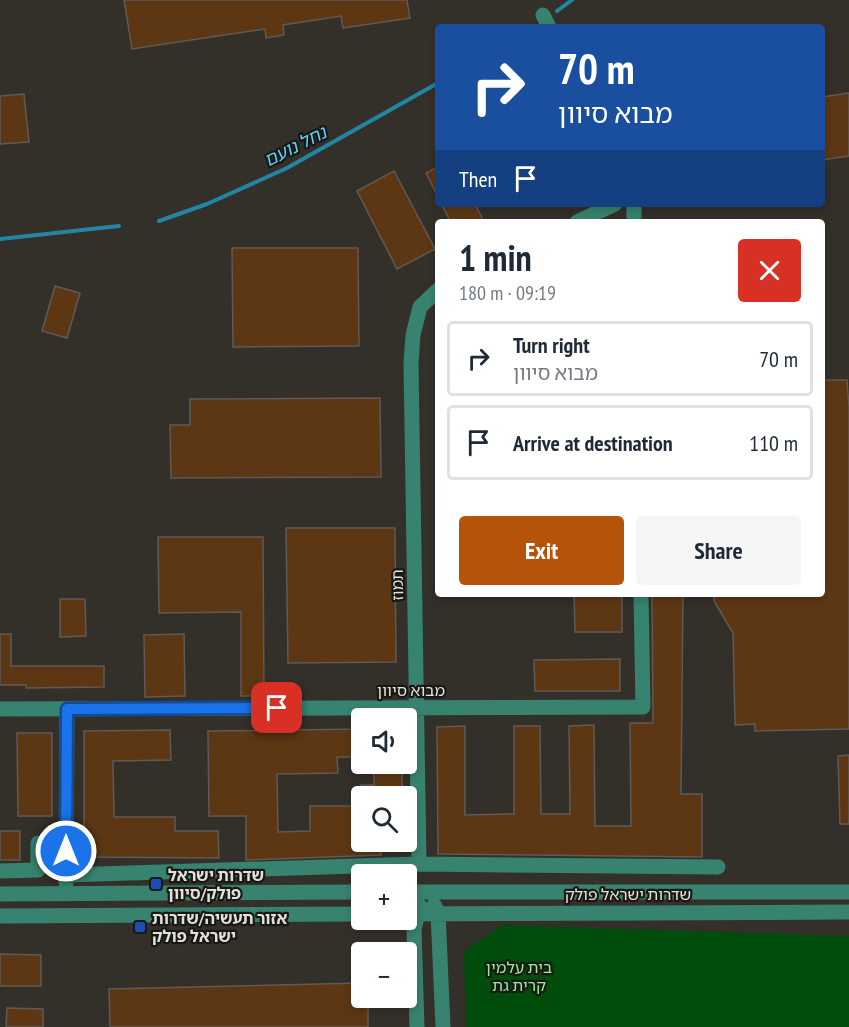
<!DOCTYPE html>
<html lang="en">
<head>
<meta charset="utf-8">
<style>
	body { margin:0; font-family:"PT Sans Narrow","Noto Sans Hebrew",sans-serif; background:#f6f6f7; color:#1f2937; height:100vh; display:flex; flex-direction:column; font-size:22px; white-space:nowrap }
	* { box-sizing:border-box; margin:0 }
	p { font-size:20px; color:#747a83 }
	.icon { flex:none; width:33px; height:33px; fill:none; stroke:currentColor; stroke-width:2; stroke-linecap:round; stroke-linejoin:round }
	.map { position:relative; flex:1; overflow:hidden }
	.drawer { position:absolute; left:435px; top:219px; width:390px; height:378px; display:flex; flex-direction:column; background:#fff; border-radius:6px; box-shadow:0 3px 9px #0003 }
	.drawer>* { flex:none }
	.guide { position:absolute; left:435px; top:24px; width:390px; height:183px; border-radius:6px; box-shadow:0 3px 9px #0003; background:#1a4fa0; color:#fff; overflow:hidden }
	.buttons { position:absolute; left:351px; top:708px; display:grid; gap:12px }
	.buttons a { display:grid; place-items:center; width:66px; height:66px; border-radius:6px; background:#fff; box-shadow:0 3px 9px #0003; font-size:30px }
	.pin { position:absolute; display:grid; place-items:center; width:51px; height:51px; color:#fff; margin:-26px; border-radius:12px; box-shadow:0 3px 9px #0006 }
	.me { position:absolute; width:66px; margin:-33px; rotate:0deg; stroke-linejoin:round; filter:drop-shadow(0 0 4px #0008) }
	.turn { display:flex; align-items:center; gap:21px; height:126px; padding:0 24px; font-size:27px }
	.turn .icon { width:78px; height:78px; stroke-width:2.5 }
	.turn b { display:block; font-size:42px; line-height:51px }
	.then { display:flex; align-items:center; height:57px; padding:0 24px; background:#0003; gap:12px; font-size:22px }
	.round { display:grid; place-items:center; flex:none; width:63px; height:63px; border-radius:6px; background:#f6f6f7 }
	.head { display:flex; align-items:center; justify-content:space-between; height:102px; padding:0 24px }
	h1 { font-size:36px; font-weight:600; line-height:45px }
	.action { display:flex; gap:12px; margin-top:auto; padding:12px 24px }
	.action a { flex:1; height:69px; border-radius:6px; background:#b45309; color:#fff; font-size:24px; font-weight:600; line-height:69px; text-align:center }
	.action a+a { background:#f6f6f7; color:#1f2937 }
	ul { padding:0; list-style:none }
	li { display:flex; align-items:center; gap:18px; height:75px; margin:0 12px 9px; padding:0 12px; border:3px solid #e0e1e3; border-radius:6px }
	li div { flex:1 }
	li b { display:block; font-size:22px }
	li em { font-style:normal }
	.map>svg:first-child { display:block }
	.green { fill:#004c0b }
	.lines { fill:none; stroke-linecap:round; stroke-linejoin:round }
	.stream { stroke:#2485a3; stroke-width:4 }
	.building { fill:#5d3714; stroke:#605955; stroke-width:1.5 }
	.minor { stroke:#38836f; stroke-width:15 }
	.route-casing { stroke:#114b97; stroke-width:15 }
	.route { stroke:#1a73e8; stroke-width:10 }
	.transit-dot { fill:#1a4fb4; stroke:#191815; stroke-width:2 }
	.labels { text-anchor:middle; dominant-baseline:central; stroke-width:4.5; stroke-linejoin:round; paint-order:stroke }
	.street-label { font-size:16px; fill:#e2e0dc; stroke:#191815 }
	.poi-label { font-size:16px; font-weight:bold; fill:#e2e0dc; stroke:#191815; text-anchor:start }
	.park-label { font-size:16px; fill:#94ef94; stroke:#191815 }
	.water-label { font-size:18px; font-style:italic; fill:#5cd4fd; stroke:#191815 }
</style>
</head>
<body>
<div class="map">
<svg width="849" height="1027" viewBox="0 0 849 1027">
	<rect width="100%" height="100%" fill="#33302a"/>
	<path class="green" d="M502,925l347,11v91h-383l-2,-76z"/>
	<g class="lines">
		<path class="stream" d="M557,11l15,-11
			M159,221l48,-17 80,-36 151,-85
			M0,239l119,-13"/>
	</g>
	<path class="building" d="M124,0h283l3,18 -67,10 -2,-12 -58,9 1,10 -18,3 -1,-9 -133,20z
		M849,93v63l-27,4v-63z
		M24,94l5,48 -29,2v-48z
		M438,167v30l-12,-24z
		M394,171l41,78 -38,20 -40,-78z
		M441,204h34l9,18h-33z
		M232,248h126l1,98 -126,1z
		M55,286l25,7 -13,45 -25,-7z
		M822,380h25l2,28v321l-94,2v-7l-20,1 -2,-92 -19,-32v-7h108z
		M380,398l1,79 -210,1 -1,-53h20v-26z
		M286,528h109l1,134 -108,1z
		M158,537h105l1,159h-23v-84l-82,1z
		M574,594h48v38h-47z
		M652,594h31l-2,200h21v63l-264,-3 -1,-127 28,-1v89l49,-1v-88h26l1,88h29l-1,-88 25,-1 1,101h36l-1,-103h23z
		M60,599h25l1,37 -26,1z
		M0,634h11v32h93v21l-78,1v-3h-26z
		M184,634l1,62 -40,1 -1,-62z
		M620,659v32h-85l-1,-31z
		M362,729v28h-25l1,16 -61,1 1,58 32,-1v-25h52v36h19v13l-135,5v-44h-37l-1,-85z
		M170,730l1,30 -58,1 1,56h61v14h43l1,27 -135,-1v-126z
		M17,733h35v83h-34z
		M849,755v69h-9l-2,-68z
		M374,764h28v32h-41v-11h13z
		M0,831h20v29h-20z
		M0,954l41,1v31h-41z
		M362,983v15h6v29h-258l-1,-38z
		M7,1008l36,1v18h-37z"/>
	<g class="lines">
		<path class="minor" d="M543,15l6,12
			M634,204v18
			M577,222l38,-18
			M0,709l643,-2 -2,-113
			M419,864l-8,-501 2,-28 7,-28 18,-17
			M0,871l38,-1v-27
			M66,875l353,-11 299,3
			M66,883l1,-174
			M406,892h443
			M0,894l362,-2
			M434,905l4,7 5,115
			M406,914l443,-2
			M0,916l362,-2
			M417,1027l-3,-98 6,-23"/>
	</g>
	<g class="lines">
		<defs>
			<path id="route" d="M66,851l1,-142 210,-1"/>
		</defs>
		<use href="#route" class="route-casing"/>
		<use href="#route" class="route"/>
	</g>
	<g class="transit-dot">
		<rect x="150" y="878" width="12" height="12" rx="3"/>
		<rect x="134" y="921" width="12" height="12" rx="3"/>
	</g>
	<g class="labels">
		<g class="street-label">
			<text transform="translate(397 585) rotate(-91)">תמוז</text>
			<text x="411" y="690">מבוא סיוון</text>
			<text x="628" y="894">שדרות ישראל פולק</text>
		</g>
		<g class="poi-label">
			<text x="168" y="875">שדרות ישראל<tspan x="168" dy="18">פולק/סיוון</tspan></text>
			<text x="152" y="918">אזור תעשיה/שדרות<tspan x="152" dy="18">ישראל פולק</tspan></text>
		</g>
		<g class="park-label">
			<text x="519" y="967">בית עלמין<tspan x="519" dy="18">קרית גת</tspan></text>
		</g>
		<g class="water-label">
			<text transform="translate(295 146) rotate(-27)">נחל נועם</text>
		</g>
	</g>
</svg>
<div class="buttons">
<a><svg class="icon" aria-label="sound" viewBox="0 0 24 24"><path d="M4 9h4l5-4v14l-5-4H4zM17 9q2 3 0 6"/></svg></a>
<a><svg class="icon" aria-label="search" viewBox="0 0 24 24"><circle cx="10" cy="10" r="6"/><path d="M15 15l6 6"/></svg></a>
<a>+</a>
<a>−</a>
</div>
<div class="pin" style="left:277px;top:708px;background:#d93025"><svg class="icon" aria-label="arrive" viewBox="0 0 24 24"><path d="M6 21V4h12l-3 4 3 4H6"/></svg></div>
<svg class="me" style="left:66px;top:851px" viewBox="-20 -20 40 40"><circle r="17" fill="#1a73e8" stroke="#fff" stroke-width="3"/><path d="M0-11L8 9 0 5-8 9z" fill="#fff"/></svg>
<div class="guide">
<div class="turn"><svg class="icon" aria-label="right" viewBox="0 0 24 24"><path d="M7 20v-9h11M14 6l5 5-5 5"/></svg><div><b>70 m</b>מבוא סיוון</div></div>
<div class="then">Then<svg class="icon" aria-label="arrive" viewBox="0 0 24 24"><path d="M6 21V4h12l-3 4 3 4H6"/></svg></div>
</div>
<section class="drawer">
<div class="head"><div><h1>1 min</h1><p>180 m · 09:19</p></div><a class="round" style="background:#d93025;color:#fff"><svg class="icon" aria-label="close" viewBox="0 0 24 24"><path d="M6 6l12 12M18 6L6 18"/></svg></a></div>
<ul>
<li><svg class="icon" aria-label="right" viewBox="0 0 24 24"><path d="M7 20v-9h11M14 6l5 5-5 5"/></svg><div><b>Turn right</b><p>מבוא סיוון</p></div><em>70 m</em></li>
<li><svg class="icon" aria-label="arrive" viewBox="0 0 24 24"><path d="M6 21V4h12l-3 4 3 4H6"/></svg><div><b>Arrive at destination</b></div><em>110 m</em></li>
</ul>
<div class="action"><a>Exit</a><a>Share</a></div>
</section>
</div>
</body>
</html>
